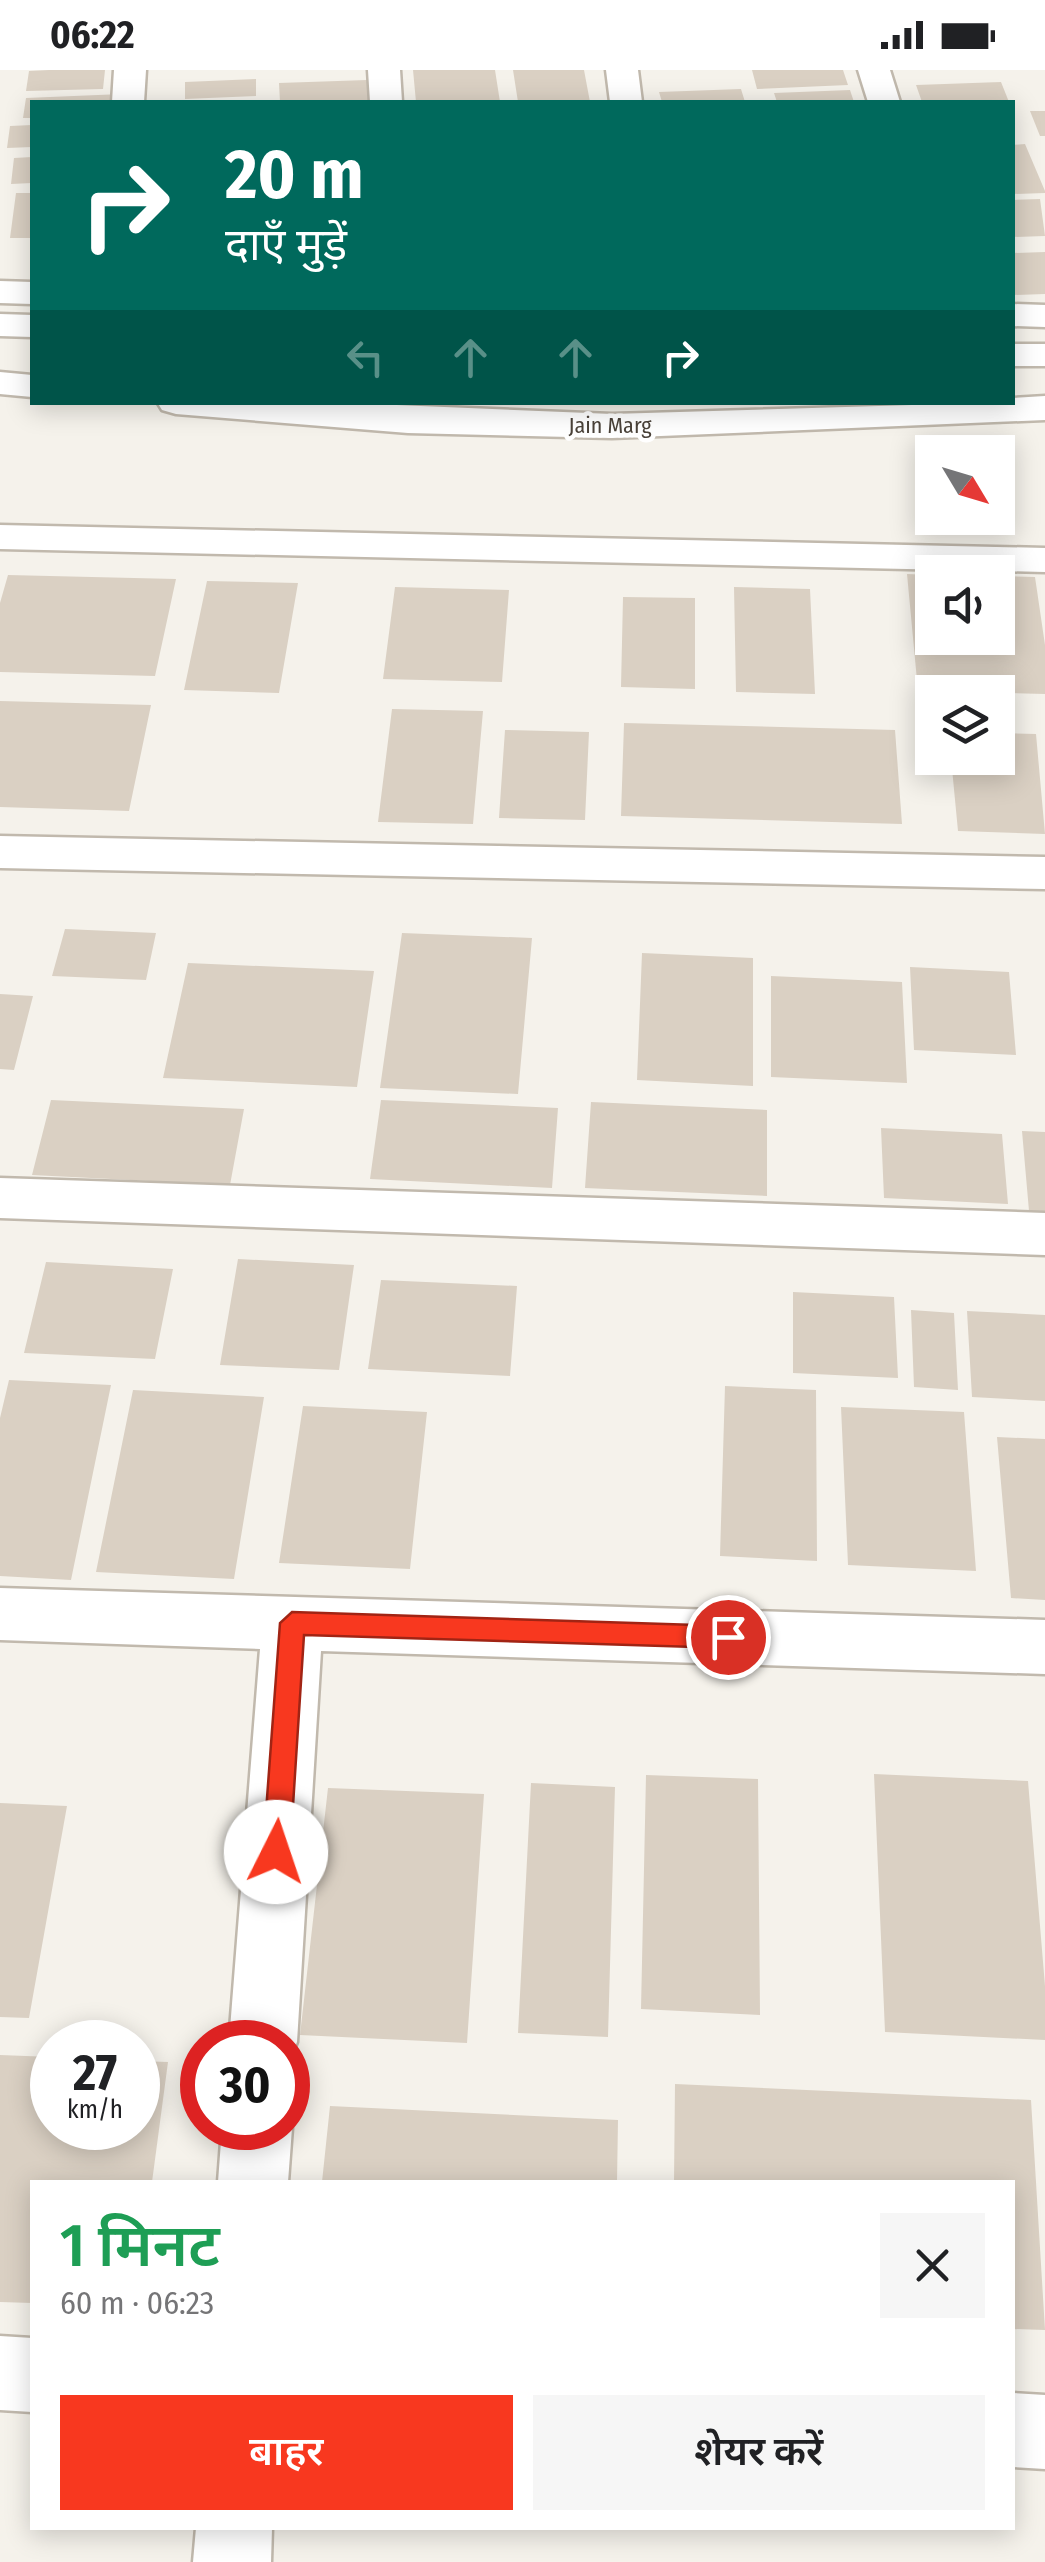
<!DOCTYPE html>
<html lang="hi">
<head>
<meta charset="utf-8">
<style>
	body { margin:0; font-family:"Fira Sans Condensed","Noto Sans Devanagari",sans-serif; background:#f6f6f6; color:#202124; height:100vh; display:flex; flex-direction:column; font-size:38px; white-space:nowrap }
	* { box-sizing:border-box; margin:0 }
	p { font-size:32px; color:#757577 }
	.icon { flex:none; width:55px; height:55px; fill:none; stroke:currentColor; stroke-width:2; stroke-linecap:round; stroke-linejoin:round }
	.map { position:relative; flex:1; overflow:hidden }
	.panel { position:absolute; left:30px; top:2110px; width:985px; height:350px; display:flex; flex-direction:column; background:#fff; border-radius:0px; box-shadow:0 5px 25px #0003 }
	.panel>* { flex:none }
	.guide { position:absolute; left:30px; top:30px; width:985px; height:305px; border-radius:0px; box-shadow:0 5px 25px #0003; background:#00695c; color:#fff; overflow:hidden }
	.needle { width:65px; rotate:128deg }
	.fabs { position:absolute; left:915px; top:365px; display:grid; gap:20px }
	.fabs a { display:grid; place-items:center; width:100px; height:100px; border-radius:0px; background:#fff; box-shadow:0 5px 25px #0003; font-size:50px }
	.speed { position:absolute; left:30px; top:1950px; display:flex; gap:20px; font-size:50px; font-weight:700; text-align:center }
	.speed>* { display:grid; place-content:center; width:130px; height:130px; border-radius:50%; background:#fff; box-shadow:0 5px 25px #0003; line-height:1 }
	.speed small { font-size:25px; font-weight:400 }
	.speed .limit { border:15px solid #d22; background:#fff; color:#111 }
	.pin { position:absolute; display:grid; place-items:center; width:85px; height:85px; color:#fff; margin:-42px; border:5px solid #fff; border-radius:50%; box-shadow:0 2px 10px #0007 }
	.me { position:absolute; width:110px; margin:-55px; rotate:4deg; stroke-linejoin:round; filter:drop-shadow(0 0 8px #0008) }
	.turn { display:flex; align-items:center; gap:35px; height:210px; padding:0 30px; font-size:45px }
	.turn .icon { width:130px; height:130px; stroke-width:2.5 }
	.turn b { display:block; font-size:70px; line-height:85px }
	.lanes { display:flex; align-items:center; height:95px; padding:0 30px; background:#0003; justify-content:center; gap:50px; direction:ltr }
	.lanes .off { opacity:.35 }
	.round { display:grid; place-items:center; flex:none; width:105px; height:105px; border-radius:0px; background:#f6f6f6 }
	.overview { display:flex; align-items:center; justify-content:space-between; height:170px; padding:0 30px }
	h1 { font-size:60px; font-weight:600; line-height:75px; color:#1e9e55 }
	.action { display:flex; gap:20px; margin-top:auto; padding:20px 30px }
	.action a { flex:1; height:115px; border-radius:0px; background:#f8381f; color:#fff; font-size:40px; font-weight:600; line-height:115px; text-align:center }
	.action a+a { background:#f6f6f6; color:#202124 }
	.status { display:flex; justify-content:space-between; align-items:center; height:70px; padding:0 50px; background:#fff; direction:ltr }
	.status svg { height:28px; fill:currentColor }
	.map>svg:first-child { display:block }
	.building { fill:#dad0c3 }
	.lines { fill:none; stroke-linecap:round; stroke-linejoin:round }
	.minor-casing { stroke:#c1b9ad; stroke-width:5 }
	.tertiary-casing { stroke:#c1b9ad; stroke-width:5 }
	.minor { fill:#fff; fill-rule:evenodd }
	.tertiary { fill:#fff; fill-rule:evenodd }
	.route { fill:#f8381f; stroke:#a12414; stroke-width:2.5 }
	.labels { text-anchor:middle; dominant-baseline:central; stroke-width:9; stroke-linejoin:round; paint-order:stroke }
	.far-street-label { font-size:22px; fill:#4a4239; stroke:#fff }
</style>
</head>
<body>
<div class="status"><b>06:22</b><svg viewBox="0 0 49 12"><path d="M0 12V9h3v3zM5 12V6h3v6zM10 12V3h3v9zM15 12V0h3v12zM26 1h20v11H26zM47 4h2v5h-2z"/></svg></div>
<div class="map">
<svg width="1045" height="2492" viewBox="0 0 1045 2492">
	<rect width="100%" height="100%" fill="#f5f2eb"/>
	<path class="building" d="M49,0h56l-2,19 -77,2 3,-20z
		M413,0h82l5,32h-84z
		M513,0h71l6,32h-72z
		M752,0h91l5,15 -91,4z
		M256,9v17l-71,3v-17z
		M367,10l2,22h-89l-1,-19z
		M1001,12l8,20h-87l-6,-17z
		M741,19l4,13h-83l-3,-10z
		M850,20l4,12h-77l-3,-9z
		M122,24l-1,8h-89v16h-9l3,-20z
		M1030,41h15v25h-5z
		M32,55v22l-25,1 3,-22z
		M1025,74l20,47v2l-33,1v-49z
		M32,87v26l-21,1 3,-26z
		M16,123h16v45h-22z
		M1040,129l5,37 -33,1v-37z
		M1045,182v42l-33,1v-42z
		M907,504l25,1v63h66v-62l37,1 10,68v49l-127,-3z
		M8,505l168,4 -21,97 -155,-4v-69z
		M207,511l91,2 -19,110 -95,-3z
		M395,517l114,3 -7,92 -119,-3z
		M734,517l76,2 5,105 -79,-2z
		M623,527l72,1v91l-74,-2z
		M0,631l151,4 -22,106 -129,-4z
		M392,639l91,2 -10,113 -95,-2z
		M624,653l271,7 7,94 -281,-8z
		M505,660l84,2 -4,88 -86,-2z
		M998,663l38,1 9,100 -87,-3 -7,-73h47z
		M65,859l91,4 -10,47 -94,-4z
		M402,863l130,5 -14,156 -138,-6z
		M642,883l111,5v128l-116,-6z
		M188,893l186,8 -17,116 -194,-9z
		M910,897l99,5 7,83 -102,-5z
		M771,906l131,6 5,101 -136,-6z
		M0,924l33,2 -19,74 -14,-1z
		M51,1030l193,9 -14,76 -198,-10z
		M381,1030l177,8 -6,80 -182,-9z
		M591,1032l176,8v86l-182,-8z
		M881,1058l121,6 6,70 -124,-6z
		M1022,1061l23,1v80l-16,-1z
		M238,1189l116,6 -15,105 -119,-5z
		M46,1192l127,7 -18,90 -131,-6z
		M381,1210l136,6 -7,90 -142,-7z
		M793,1222l101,5 4,81 -105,-5z
		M911,1240l43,3 4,77 -44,-3z
		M967,1241l78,4v86l-73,-4z
		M9,1310l102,5 -40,195 -71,-4v-158z
		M725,1316l91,4 1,171 -97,-5z
		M133,1320l131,7 -30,182 -138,-7z
		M303,1336l124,6 -17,157 -131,-6z
		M841,1337l123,5 12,159 -128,-6z
		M997,1367l48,2v161l-34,-2z
		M874,1704l154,7 17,205v54l-160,-8z
		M646,1705l112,4 2,236 -119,-6z
		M531,1713l84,4 -7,250 -90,-4z
		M328,1718l156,6 -17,249 -167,-8z
		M0,1733l67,3 -38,212 -29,-1z
		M0,1985l52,2v71h86v-67l30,1 -16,120h-120v121l-32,-1z
		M675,2014l356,16 14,230 -33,-1v-147h-338z
		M330,2036l288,14 -1,62h-295z"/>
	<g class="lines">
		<defs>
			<path id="minor" d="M114,0h32l-2,32h-32z
				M368,0h32l2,32h-32z
				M606,0h32l4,32h-32z
				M858,0h32l10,32h-32z
				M0,211l32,1v22l-32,-1z
				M1012,234l33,1v22l-33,-1z
				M0,455l1045,23v24l-1045,-23z
				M0,766l1045,21v32l-1045,-21z
				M0,1108l1045,35v42l-1045,-37z
				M0,1518l1045,32v54l-724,-23 -24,391 -9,23v-23h-59l31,-393 -260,-9z
				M288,2048l4,10 -4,54h-70l4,-54h66z
				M0,2266l32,2v74l-32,-2z
				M1012,2323l33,2v74l-33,-2z
				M196,2458h76l-1,34h-78z"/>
			<path id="tertiary" d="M0,244l32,1v22l-32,-1z
				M1012,274h33v22h-33z
				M0,302l32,3v22l-32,-3z
				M1045,326v24l-433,18 -204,-5 -232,-19 -14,-4 -5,-8h168l287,12 400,-12v-4z"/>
		</defs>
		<use href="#minor" class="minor-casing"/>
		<use href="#tertiary" class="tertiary-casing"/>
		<use href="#minor" class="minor"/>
		<use href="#tertiary" class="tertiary"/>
	</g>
	<path class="route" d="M292,1542l436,14 13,11 -13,11 -424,-13 -14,217 -4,9 -10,4 -9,-4 -4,-9 17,-229z"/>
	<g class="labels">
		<g class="far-street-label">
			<text x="610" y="355">Jain Marg</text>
		</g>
	</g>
</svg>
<div class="fabs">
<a><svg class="needle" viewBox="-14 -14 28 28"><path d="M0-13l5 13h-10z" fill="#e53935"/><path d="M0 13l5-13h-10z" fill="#757577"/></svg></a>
<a><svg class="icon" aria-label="sound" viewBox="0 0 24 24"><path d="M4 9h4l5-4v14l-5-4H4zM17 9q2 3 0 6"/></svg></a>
<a><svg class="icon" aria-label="layers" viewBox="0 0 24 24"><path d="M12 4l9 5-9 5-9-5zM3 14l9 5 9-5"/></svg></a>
</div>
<div class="speed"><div>27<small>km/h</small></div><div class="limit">30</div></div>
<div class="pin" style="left:728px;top:1567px;background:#d93025"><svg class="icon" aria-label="arrive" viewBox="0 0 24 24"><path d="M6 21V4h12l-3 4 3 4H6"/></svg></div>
<svg class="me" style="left:276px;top:1782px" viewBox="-20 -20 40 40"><circle r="19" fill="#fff"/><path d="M0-13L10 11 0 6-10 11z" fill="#f8381f"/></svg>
<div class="guide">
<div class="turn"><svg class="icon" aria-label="right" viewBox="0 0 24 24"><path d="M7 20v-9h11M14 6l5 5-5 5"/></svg><div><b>20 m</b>दाएँ मुड़ें</div></div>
<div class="lanes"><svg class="icon off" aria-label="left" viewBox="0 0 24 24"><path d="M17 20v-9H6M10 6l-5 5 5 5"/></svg><svg class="icon off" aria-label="ahead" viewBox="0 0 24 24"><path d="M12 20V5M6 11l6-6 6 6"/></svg><svg class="icon off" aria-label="ahead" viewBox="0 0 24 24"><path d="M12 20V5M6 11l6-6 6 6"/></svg><svg class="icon" aria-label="right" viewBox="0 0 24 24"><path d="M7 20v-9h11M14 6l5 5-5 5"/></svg></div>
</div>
<section class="panel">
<div class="overview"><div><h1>1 मिनट</h1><p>60 m · 06:23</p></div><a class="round"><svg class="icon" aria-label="close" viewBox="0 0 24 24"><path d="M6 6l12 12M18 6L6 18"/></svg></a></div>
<div class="action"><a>बाहर</a><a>शेयर करें</a></div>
</section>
</div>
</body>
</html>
